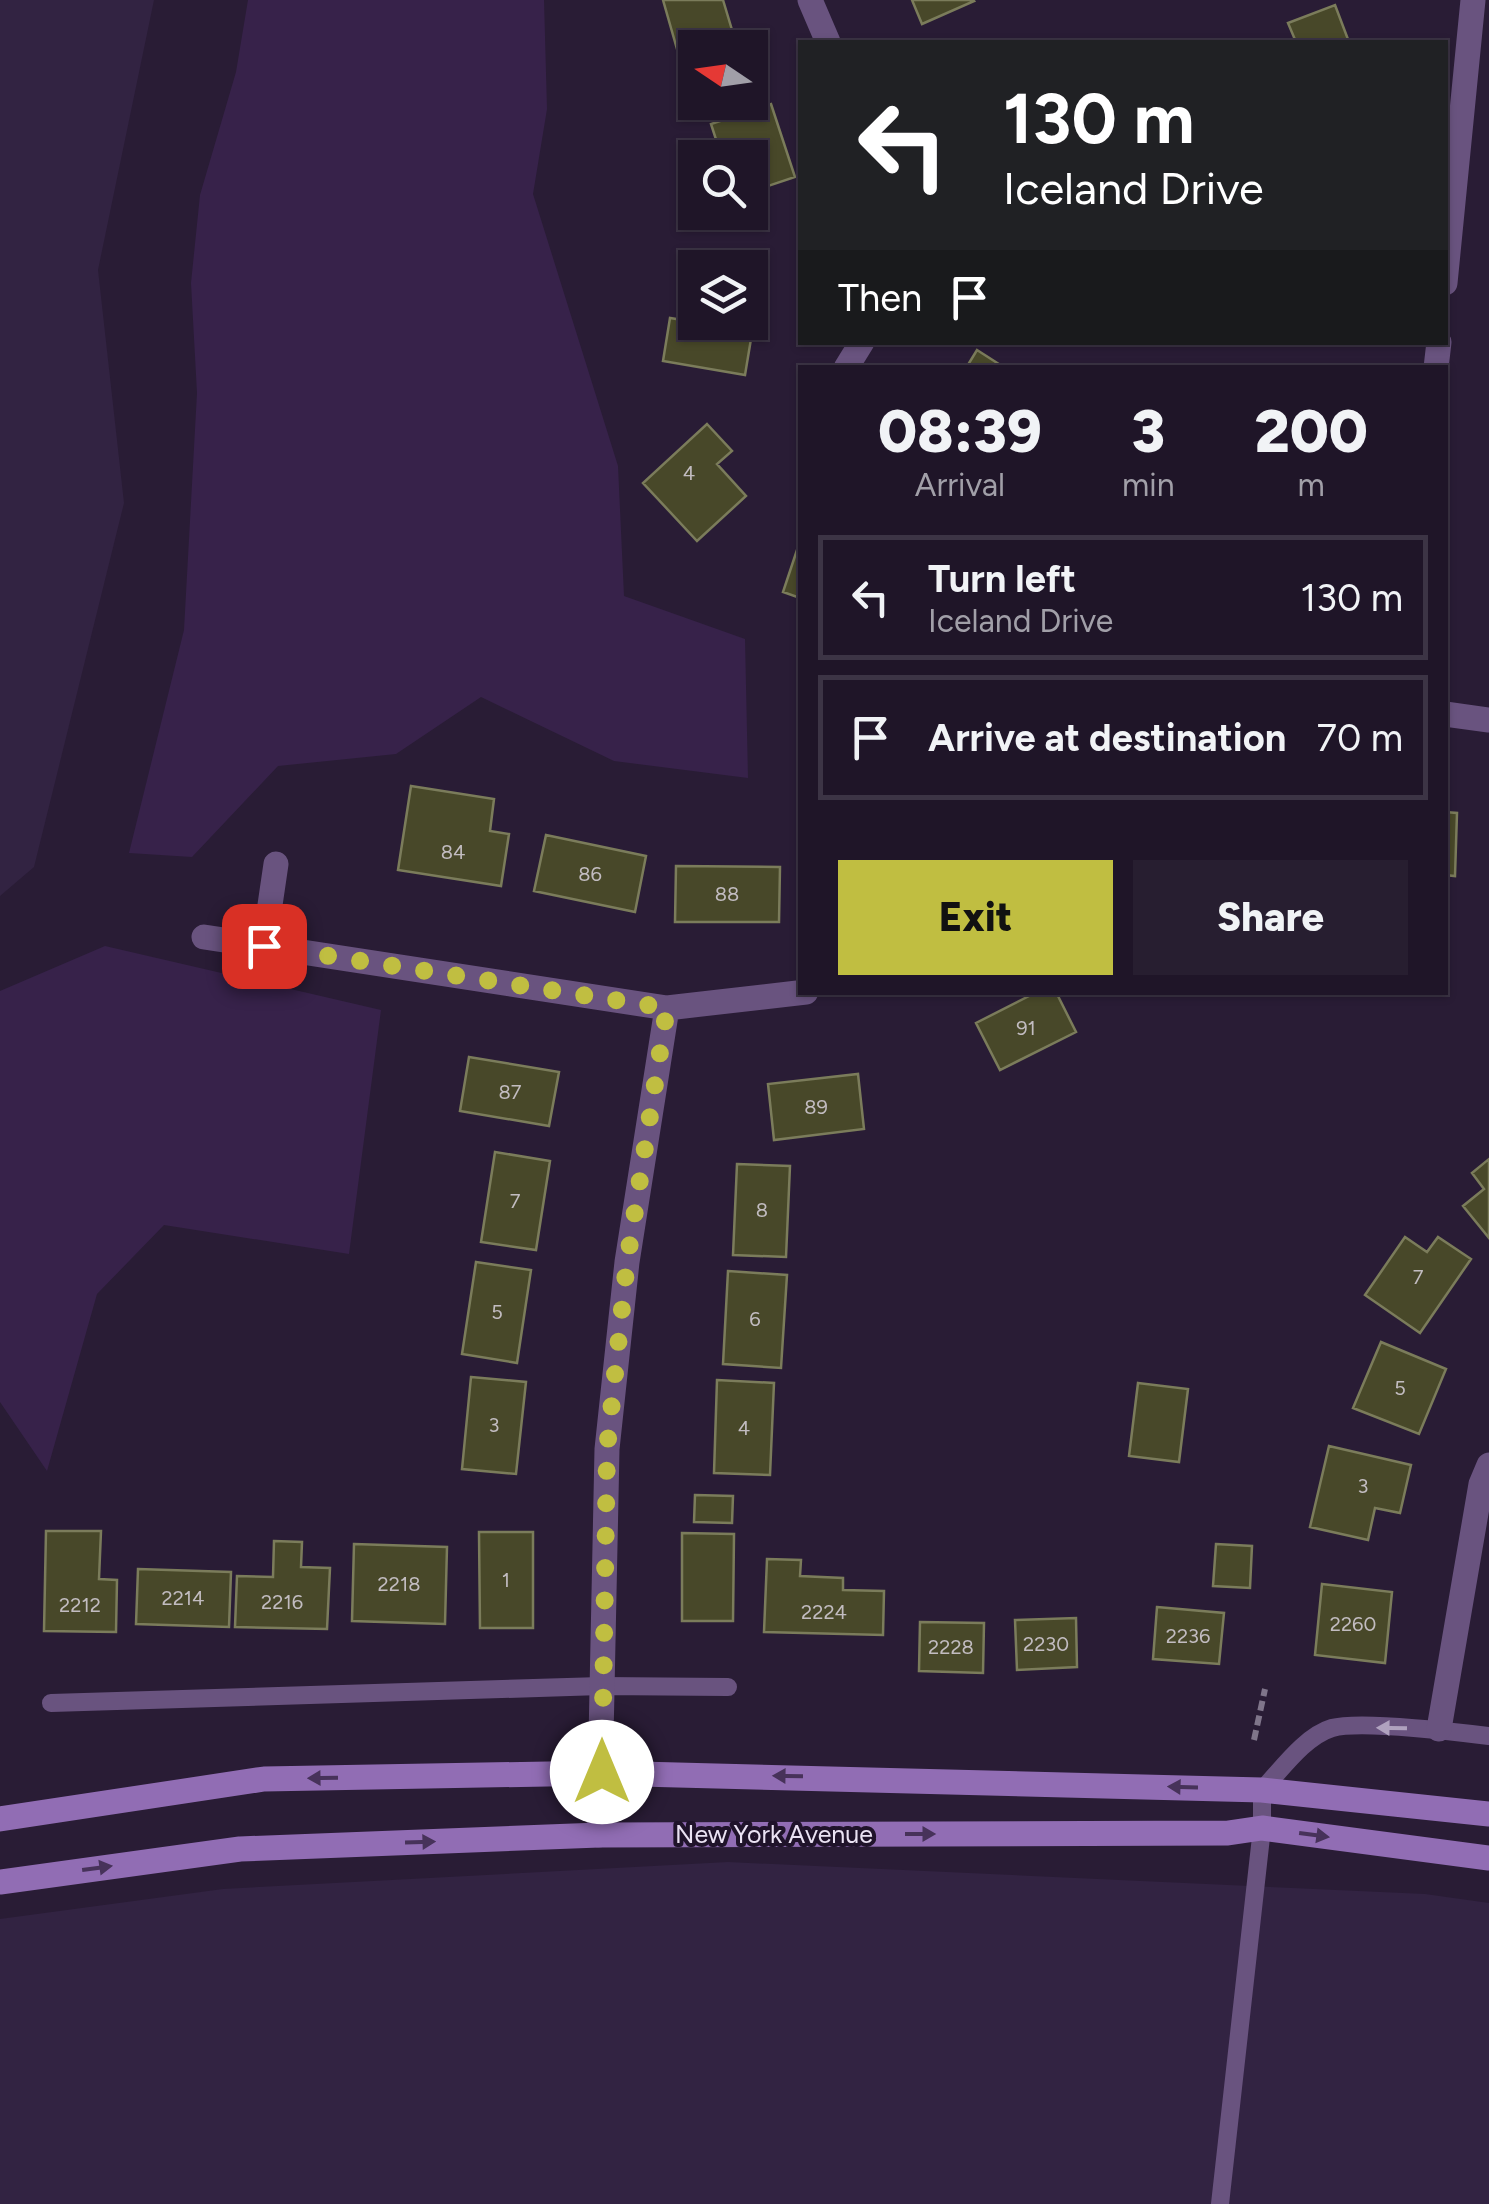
<!DOCTYPE html>
<html lang="en">
<head>
<meta charset="utf-8">
<style>
	body { margin:0; font-family:Figtree,sans-serif; background:#271e30; color:#f1f3f6; height:100vh; display:flex; flex-direction:column; font-size:38px; white-space:nowrap }
	* { box-sizing:border-box; margin:0 }
	p { font-size:32px; color:#a19fa8 }
	.icon { flex:none; width:55px; height:55px; fill:none; stroke:currentColor; stroke-width:2; stroke-linecap:round; stroke-linejoin:round }
	.map { position:relative; flex:1; overflow:hidden }
	.sheet { position:absolute; left:798px; top:365px; width:650px; height:630px; display:flex; flex-direction:column; background:#1f1528; border-radius:0px; box-shadow:0 2px 8px #0004,0 0 0 2px #3c3445 }
	.sheet>* { flex:none }
	.banner { position:absolute; left:798px; top:40px; width:650px; height:305px; border-radius:0px; box-shadow:0 2px 8px #0004,0 0 0 2px #3c3445; background:#202124; color:#fff; overflow:hidden }
	.needle { width:65px; rotate:283deg }
	.tools { position:absolute; left:678px; top:30px; display:grid; gap:20px }
	.tools a { display:grid; place-items:center; width:90px; height:90px; border-radius:0px; background:#1f1528; box-shadow:0 2px 8px #0004,0 0 0 2px #3c3445; font-size:50px }
	.pin { position:absolute; display:grid; place-items:center; width:85px; height:85px; color:#fff; margin:-42px; border-radius:20px; box-shadow:0 5px 15px #0006 }
	.me { position:absolute; width:110px; margin:-55px; rotate:0deg; stroke-linejoin:round; filter:drop-shadow(0 0 8px #0008) }
	.turn { display:flex; align-items:center; gap:35px; height:210px; padding:0 40px; font-size:45px }
	.turn .icon { width:130px; height:130px; stroke-width:2.5 }
	.turn b { display:block; font-size:70px; line-height:85px }
	.then { display:flex; align-items:center; height:95px; padding:0 40px; background:#0003; gap:20px; font-size:38px }
	.eta { display:flex; justify-content:space-evenly; align-items:center; height:170px; text-align:center }
	.eta b { font-size:60px; font-weight:800; line-height:70px }
	.action { display:flex; gap:20px; margin-top:auto; padding:20px 40px }
	.action a { flex:1; height:115px; border-radius:0px; background:#c0be41; color:#111; font-size:40px; font-weight:800; line-height:115px; text-align:center }
	.action a+a { background:#271e30; color:#f1f3f6 }
	ul { padding:0; list-style:none }
	li { display:flex; align-items:center; gap:30px; height:125px; margin:0 20px 15px; padding:0 20px; border:5px solid #3c3445; border-radius:0px }
	li div { flex:1 }
	li b { display:block; font-size:38px }
	li em { font-style:normal }
	.map>svg:first-child { display:block }
	.built { fill:#322342 }
	.green { fill:#37224a }
	.building { fill:#484829; stroke:#7b7c5b; stroke-width:2.5 }
	.lines { fill:none; stroke-linecap:round; stroke-linejoin:round }
	.path { stroke:#7f758a; stroke-width:6; stroke-dasharray:10 5; stroke-linecap:butt }
	.lane { stroke:#69537f; stroke-width:18 }
	.street { stroke:#69537f; stroke-width:25 }
	.secondary { stroke:#916db4; stroke-width:25 }
	.oneway { fill:#b0a2bf }
	.oneway2 { fill:#47325a }
	.route { stroke:#c0be41; stroke-width:18; stroke-dasharray:0 32.4 }
	.labels { text-anchor:middle; dominant-baseline:central; stroke-width:8; stroke-linejoin:round; paint-order:stroke }
	.number-label { font-size:20px; fill:#c2bcc0 }
	.street-label { font-size:25px; fill:#eae2f3; stroke:#1f132a }
</style>
</head>
<body>
<div class="map">
<svg width="1489" height="2204" viewBox="0 0 1489 2204">
	<rect width="100%" height="100%" fill="#291c35"/>
	<path class="built" d="M0,0h154l-56,270 26,233 -90,364 -34,29z
		M728,1862l697,32 64,9v301h-1489v-285l223,-30z"/>
	<path class="green" d="M248,0h296l3,109 -14,85 85,272 6,130 121,43 3,139 -134,-17 -133,-64 -85,57 -118,12 -86,91 -63,-4 55,-223 13,-237 -6,-110 9,-88 36,-123z
		M105,946l276,64 -32,244 -185,-29 -67,69 -50,177 -47,-69v-411z"/>
	<path class="building" d="M663,0h60l12,40 -40,8 -16,8z
		M912,0h61l1,1 -52,23z
		M1335,5l14,37h-53l-8,-19z
		M771,104l24,73 -45,15v-34h-28l-11,-34z
		M695,286v36h55v-27l8,2 -13,78 -82,-14 7,-43 19,3z
		M977,350l28,18h-39z
		M707,424l25,27 -15,13 29,32 -49,45 -54,-58z
		M800,541v57l-17,-6z
		M411,786l83,13 -4,32 19,3 -8,52 -103,-16z
		M1445,812l12,1 -2,63 -10,-1z
		M546,835l100,21 -11,56 -101,-21z
		M676,866l104,1 -1,55h-104z
		M1037,992h19l20,40 -76,38 -24,-47z
		M469,1057l90,15 -10,54 -89,-15z
		M858,1074l6,55 -90,11 -6,-56z
		M495,1152l55,9 -14,89 -55,-8z
		M1489,1159v79l-26,-32 21,-17 -12,-16z
		M737,1164l53,2 -4,91 -53,-2z
		M1405,1237l22,15 11,-15 33,22 -51,74 -55,-38z
		M476,1262l55,8 -14,93 -55,-9z
		M728,1271l59,4 -6,93 -58,-4z
		M1381,1342l65,27 -27,65 -66,-26z
		M471,1377l55,5 -10,92 -54,-5z
		M717,1380l57,3 -4,92 -56,-2z
		M1138,1383l50,6 -9,73 -50,-6z
		M1329,1446l82,19 -11,48 -25,-5 -7,32 -58,-13z
		M695,1495l38,1 -1,27 -38,-1z
		M46,1531h55l-2,48 18,1 -1,52 -72,-1z
		M479,1532h54v96h-53z
		M682,1533l52,1 -1,87h-51z
		M274,1541l28,1 -1,25 29,1 -3,61 -92,-2 2,-51 36,1z
		M354,1544l93,3 -2,77 -93,-3z
		M1216,1544l36,2 -2,42 -37,-2z
		M767,1559l34,1 -1,16 43,2v12l41,1 -1,44 -119,-3z
		M138,1569l93,3 -2,55 -93,-3z
		M1322,1584l70,8 -7,71 -70,-8z
		M1157,1607l67,6 -5,51 -66,-5z
		M1076,1618l1,49 -60,3 -2,-50z
		M920,1622l64,1 -1,50 -64,-2z"/>
	<g class="lines">
		<path class="path" d="M1254,1740l11,-51"/>
		<path class="lane" d="M51,1703l550,-17 127,1
			M1220,2204l42,-376v-38c19,-20 43,-54 70,-62 28,-8 125,4 157,8"/>
		<path class="street" d="M810,0l18,42
			M1445,283l28,-283
			M846,368l16,-26
			M1436,368l3,-26
			M1445,714l44,6
			M204,937l463,71 139,-16
			M264,946l12,-82
			M1439,1729l42,-245 8,-19
			M599,1835l8,-386 20,-187 40,-254"/>
		<path class="secondary" d="M0,1819l264,-40 337,-6 661,17 227,24
			M0,1882l240,-33 359,-14 629,-2 34,-5 227,30"/>
	</g>
	<defs><path id="oneway-solid" d="M-6-.8H1V-3.2L6.5 0L1 3.2V.8H-6Z" transform="scale(2.5)"/></defs>
	<use class="oneway" href="#oneway-solid" transform="translate(1392 1728) rotate(-179)"/>
	<g class="oneway2">
		<use href="#oneway-solid" transform="translate(788 1776) rotate(-179)"/>
		<use href="#oneway-solid" transform="translate(323 1778) rotate(179)"/>
		<use href="#oneway-solid" transform="translate(1183 1787) rotate(-178)"/>
		<use href="#oneway-solid" transform="translate(920 1834)"/>
		<use href="#oneway-solid" transform="translate(1314 1835) rotate(8)"/>
		<use href="#oneway-solid" transform="translate(420 1842) rotate(-2)"/>
		<use href="#oneway-solid" transform="translate(97 1868) rotate(-8)"/>
	</g>
	<g class="lines">
		<path class="route" d="M264,946l403,62 -40,254 -20,187 -5,323"/>
	</g>
	<g class="labels">
		<g class="number-label">
			<text x="689" y="473">4</text>
			<text x="453" y="852">84</text>
			<text x="590" y="874">86</text>
			<text x="727" y="894">88</text>
			<text x="1026" y="1028">91</text>
			<text x="510" y="1092">87</text>
			<text x="816" y="1107">89</text>
			<text x="515" y="1201">7</text>
			<text x="762" y="1210">8</text>
			<text x="1418" y="1277">7</text>
			<text x="497" y="1312">5</text>
			<text x="755" y="1319">6</text>
			<text x="1400" y="1388">5</text>
			<text x="494" y="1425">3</text>
			<text x="744" y="1428">4</text>
			<text x="1363" y="1486">3</text>
			<text x="506" y="1580">1</text>
			<text x="399" y="1584">2218</text>
			<text x="183" y="1598">2214</text>
			<text x="282" y="1602">2216</text>
			<text x="80" y="1605">2212</text>
			<text x="824" y="1612">2224</text>
			<text x="1353" y="1624">2260</text>
			<text x="1188" y="1636">2236</text>
			<text x="1046" y="1644">2230</text>
			<text x="951" y="1647">2228</text>
		</g>
		<g class="street-label">
			<text x="774" y="1834">New York Avenue</text>
		</g>
	</g>
</svg>
<div class="tools">
<a><svg class="needle" viewBox="-14 -14 28 28"><path d="M0-13l5 13h-10z" fill="#e53935"/><path d="M0 13l5-13h-10z" fill="#a19fa8"/></svg></a>
<a><svg class="icon" aria-label="search" viewBox="0 0 24 24"><circle cx="10" cy="10" r="6"/><path d="M15 15l6 6"/></svg></a>
<a><svg class="icon" aria-label="layers" viewBox="0 0 24 24"><path d="M12 4l9 5-9 5-9-5zM3 14l9 5 9-5"/></svg></a>
</div>
<div class="pin" style="left:264px;top:946px;background:#d93025"><svg class="icon" aria-label="arrive" viewBox="0 0 24 24"><path d="M6 21V4h12l-3 4 3 4H6"/></svg></div>
<svg class="me" style="left:602px;top:1772px" viewBox="-20 -20 40 40"><circle r="19" fill="#fff"/><path d="M0-13L10 11 0 6-10 11z" fill="#c0be41"/></svg>
<div class="banner">
<div class="turn"><svg class="icon" aria-label="left" viewBox="0 0 24 24"><path d="M17 20v-9H6M10 6l-5 5 5 5"/></svg><div><b>130 m</b>Iceland Drive</div></div>
<div class="then">Then<svg class="icon" aria-label="arrive" viewBox="0 0 24 24"><path d="M6 21V4h12l-3 4 3 4H6"/></svg></div>
</div>
<section class="sheet">
<div class="eta">
<div><b>08:39</b><p>Arrival</p></div>
<div><b>3</b><p>min</p></div>
<div><b>200</b><p>m</p></div>
</div>
<ul>
<li><svg class="icon" aria-label="left" viewBox="0 0 24 24"><path d="M17 20v-9H6M10 6l-5 5 5 5"/></svg><div><b>Turn left</b><p>Iceland Drive</p></div><em>130 m</em></li>
<li><svg class="icon" aria-label="arrive" viewBox="0 0 24 24"><path d="M6 21V4h12l-3 4 3 4H6"/></svg><div><b>Arrive at destination</b></div><em>70 m</em></li>
</ul>
<div class="action"><a>Exit</a><a>Share</a></div>
</section>
</div>
</body>
</html>
